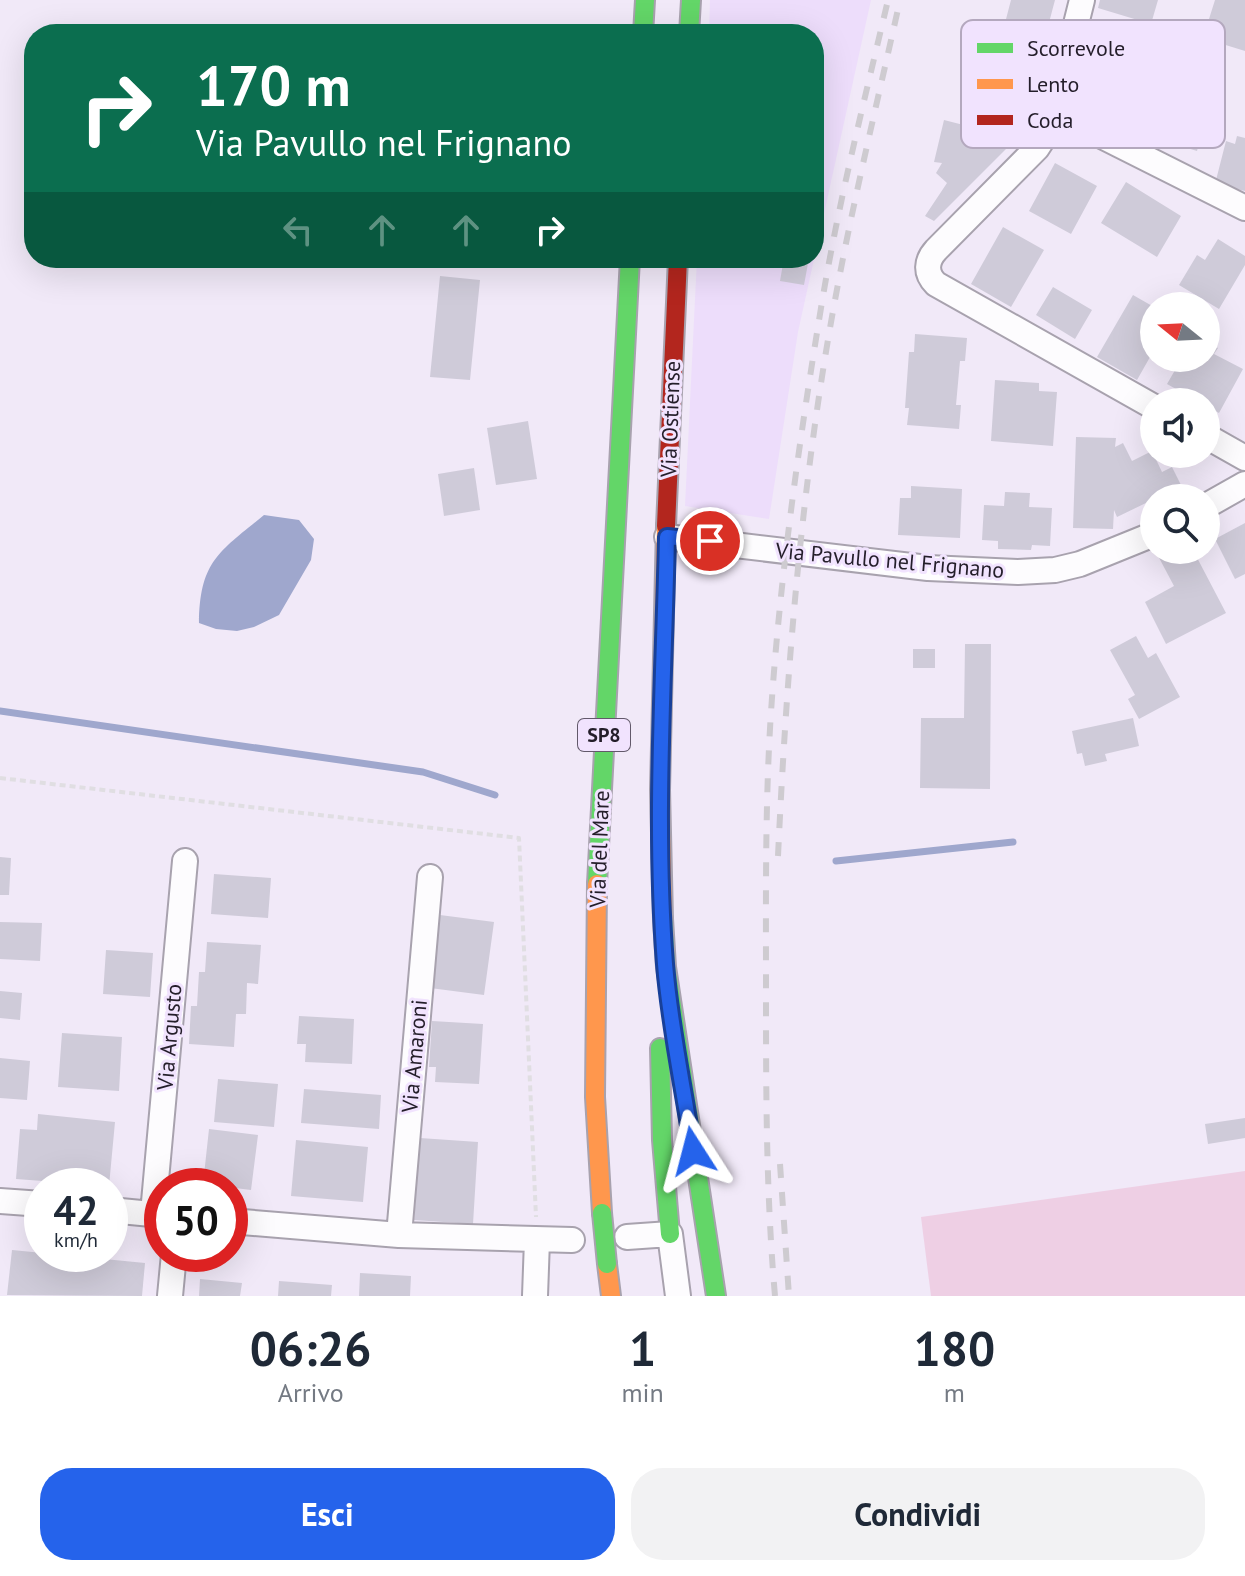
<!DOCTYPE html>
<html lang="it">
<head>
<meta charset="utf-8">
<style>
	body { margin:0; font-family:"PT Sans",sans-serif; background:#f2f2f3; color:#1f2937; height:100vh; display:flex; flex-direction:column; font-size:30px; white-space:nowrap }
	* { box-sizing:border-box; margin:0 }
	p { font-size:26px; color:#747a83 }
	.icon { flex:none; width:44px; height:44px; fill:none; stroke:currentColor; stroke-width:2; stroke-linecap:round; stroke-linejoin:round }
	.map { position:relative; height:1296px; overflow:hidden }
	.sheet { display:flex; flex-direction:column; background:#fff; flex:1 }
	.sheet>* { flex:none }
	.guide { position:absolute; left:24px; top:24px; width:800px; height:244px; border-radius:32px; box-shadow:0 8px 32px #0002; background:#0b6e4f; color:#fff; overflow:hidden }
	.needle { width:52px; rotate:288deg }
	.tools { position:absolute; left:1140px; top:292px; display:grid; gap:16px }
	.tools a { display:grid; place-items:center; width:80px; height:80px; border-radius:50%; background:#fff; box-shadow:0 8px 32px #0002; font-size:40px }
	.speed { position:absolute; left:24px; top:1168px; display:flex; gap:16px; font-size:40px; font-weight:700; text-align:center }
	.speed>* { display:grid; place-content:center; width:104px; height:104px; border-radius:50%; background:#fff; box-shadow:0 8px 32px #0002; line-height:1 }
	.speed small { font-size:20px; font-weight:400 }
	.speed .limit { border:12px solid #d22; background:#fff; color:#111 }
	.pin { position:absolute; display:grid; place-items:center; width:68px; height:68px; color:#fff; margin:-34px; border:4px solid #fff; border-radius:50%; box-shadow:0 2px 8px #0007 }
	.me { position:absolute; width:88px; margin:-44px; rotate:351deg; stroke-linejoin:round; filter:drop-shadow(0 0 6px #0008) }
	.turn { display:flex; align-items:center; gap:28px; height:168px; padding:0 40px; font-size:36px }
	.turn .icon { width:104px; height:104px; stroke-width:2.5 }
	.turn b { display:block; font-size:56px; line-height:68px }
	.lanes { display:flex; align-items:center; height:76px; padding:0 40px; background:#0003; justify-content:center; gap:40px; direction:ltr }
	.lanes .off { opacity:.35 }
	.eta { display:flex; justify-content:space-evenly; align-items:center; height:136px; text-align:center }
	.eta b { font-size:48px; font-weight:800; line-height:56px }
	.action { display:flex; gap:16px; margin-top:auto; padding:16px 40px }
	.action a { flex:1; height:92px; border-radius:32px; background:#2563eb; color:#fff; font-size:32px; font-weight:800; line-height:92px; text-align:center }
	.action a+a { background:#f2f2f3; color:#1f2937 }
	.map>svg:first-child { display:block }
	.built { fill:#edddfb }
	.green { fill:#eecfe4 }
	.water { fill:#9fa7cd }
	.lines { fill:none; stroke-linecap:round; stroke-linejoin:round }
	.stream { stroke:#9fa7cd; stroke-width:7 }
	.building { fill:#cfcbd9 }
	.street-casing { stroke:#a8a2ae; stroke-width:28 }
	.fast-casing { stroke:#a8a2ae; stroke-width:22 }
	.slow-casing { stroke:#a8a2ae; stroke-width:22 }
	.jam-casing { stroke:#a8a2ae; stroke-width:22 }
	.path { stroke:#e0dee2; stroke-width:4; stroke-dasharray:6 4; stroke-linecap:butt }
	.street { stroke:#fdfcfe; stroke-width:24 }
	.fast { stroke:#63d668; stroke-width:18 }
	.slow { stroke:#ff974d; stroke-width:18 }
	.jam { stroke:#b3261e; stroke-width:18 }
	.rail { stroke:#cecbd0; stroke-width:6; stroke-dasharray:14 14; stroke-linecap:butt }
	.fast-bridge-casing { stroke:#a8a2ae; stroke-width:22; stroke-linecap:butt }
	.fast-bridge { stroke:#63d668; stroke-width:18 }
	.route-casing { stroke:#184099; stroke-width:20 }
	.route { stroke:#2563eb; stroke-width:14 }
	.labels { text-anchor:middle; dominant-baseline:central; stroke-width:6; stroke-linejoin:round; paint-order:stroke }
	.shield { fill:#f1e3fe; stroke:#62596a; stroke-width:2 }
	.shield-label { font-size:20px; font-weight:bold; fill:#241e2a }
	.street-label { font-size:22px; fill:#241e2a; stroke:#f1e3fe }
	.key { fill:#f1e3fe; stroke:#b4a8be; stroke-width:2 }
	.key-label { font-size:22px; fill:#241e2a }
</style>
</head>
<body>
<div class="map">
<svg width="1245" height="1296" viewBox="0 0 1245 1296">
	<rect width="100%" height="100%" fill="#f1e9f8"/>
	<path class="built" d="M710,0h161l-73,332 -29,187 -84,-13 12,-248h117v-224h-105z"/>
	<path class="green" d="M1245,1171v125h-314l-10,-79z"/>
	<path class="water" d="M264,515l35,5 15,19 -3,21 -32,55 -25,12 -17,4 -21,-2 -17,-6c1,-62 20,-71 65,-108z"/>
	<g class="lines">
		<path class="stream" d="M0,711l423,61 72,23
			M836,861l177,-19"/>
	</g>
	<path class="building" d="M1011,0h44l-9,34 -41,-11z
		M1100,0h58l-7,24 -53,-16z
		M1215,0h30v51l-42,-13z
		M1184,87l28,8 -15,56 -39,-12 13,-46 10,4z
		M944,120l47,12 15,17 -72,72 -9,-5 22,-33 -11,-10 6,-10 -8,-1z
		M1237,136l8,2v53l-30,-7 11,-43 9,3z
		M1055,163l42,23 -26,48 -42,-23z
		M1126,182l55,34 -24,41 -56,-34z
		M1003,227l41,23 -33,57 -40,-23z
		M1218,239l27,17v9l-26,44 -40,-24 18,-30 8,5z
		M784,258h25l-5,27 -24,-4z
		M440,276l40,4 -10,100 -40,-3z
		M1053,287l39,23 -17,29 -39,-24z
		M1133,295l21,12v43l-17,30 -40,-23z
		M915,334l52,4 -2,23h-5l-4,44h5l-2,24 -52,-4 2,-17h-4l4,-56h5z
		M1206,341l12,7 -4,6 29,15 -24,44 -13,-7v-4h-7l-32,-18 15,-26h24z
		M995,380l44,3v8l18,1 -4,54 -62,-5z
		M528,421l9,58 -41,6 -9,-57z
		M1076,437l40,1 -1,9 8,-4 9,18 20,-10 10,21 10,-5 12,24 -13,7h-17v8l-3,2 -3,-6 -31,15 -3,-7 -1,19 -40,-1z
		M474,468l6,42 -36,6 -6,-42z
		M911,486l51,3 -2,49 -62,-3 2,-37h11z
		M1005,492l25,1 -1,14 23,1 -2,38 -18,-1 -1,5 -33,-1v-8l-16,-1 2,-35 20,1z
		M1245,523v51l-10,5 -20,-40z
		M1165,550h28l33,63 -60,31 -21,-42 29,-16 -17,-32z
		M1136,636l12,22 8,-5 24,44 -41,22 -11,-20 7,-4 -25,-45z
		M965,644h26l-1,145 -70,-1 1,-70h43z
		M913,649h22v19h-22z
		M1133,718l6,28 -34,8 2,7 -22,5 -3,-13 -5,1 -5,-23z
		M0,857l11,1 -2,37h-9z
		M214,874l57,4 -3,40 -57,-4z
		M440,915l54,7 -10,73 -54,-7z
		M0,922l42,1 -2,38 -40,-2z
		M207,942l54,3 -3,39 -11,-1 -1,31h-10l-2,33 -45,-3 2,-38h6l2,-34h6z
		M106,950l47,3 -3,44 -47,-3z
		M0,991l22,2 -2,27 -20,-2z
		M299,1016l55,3 -2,45 -47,-2 1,-18h-9z
		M432,1021l51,3 -4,60 -44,-2 1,-15h-7z
		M62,1033l60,4 -3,54 -61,-4z
		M0,1058l30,3 -3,39 -27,-2z
		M218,1079l60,5 -4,43 -60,-5z
		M304,1089l77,6 -2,34 -78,-6z
		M38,1114l77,8 -6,64 -93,-7 4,-50 17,1z
		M1245,1118v20l-37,6 -3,-20z
		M209,1129l49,6 -7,55 -48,-6z
		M420,1138l58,4 -5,82 -59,-4z
		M296,1140l72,7 -5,55 -72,-6z
		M12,1250l133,13 -3,33 -135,-1z
		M360,1273l51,3 -1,20h-51z
		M200,1279l42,4 -2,13h-41z
		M279,1281l53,4 -1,11h-53z"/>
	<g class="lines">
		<defs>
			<path id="street" d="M1054,112l28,-112
				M1154,407l-218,-123c-11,-11 -10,-23 0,-34l101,-102 11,-17 6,-19 191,96
				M1206,436l39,22
				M1206,506l39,-22
				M667,537l261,31 90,4 37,-2 25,-6 74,-30
				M0,1201l42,3
				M110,1210l52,5
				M153,1213l32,-352
				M230,1221l169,14 173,5
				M399,1235l31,-358
				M627,1237l43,-3 8,62
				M170,1296l4,-42
				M535,1296l2,-56"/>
			<path id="fast" d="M643,34l2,-34
				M689,34l2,-34
				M597,884l33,-626
				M663,919l3,48 50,329
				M660,1048l2,92 8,94"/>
			<path id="slow" d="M597,884l-2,213 7,116
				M663,919l-3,-129 6,-264
				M607,1264l4,32"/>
			<path id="jam" d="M666,526l12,-268"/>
		</defs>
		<use href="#street" class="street-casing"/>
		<use href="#fast" class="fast-casing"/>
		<use href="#slow" class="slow-casing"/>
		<use href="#jam" class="jam-casing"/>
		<path class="path" d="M0,778l519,60 17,379"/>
		<use href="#street" class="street"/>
		<use href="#fast" class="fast"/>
		<use href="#slow" class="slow"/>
		<use href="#jam" class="jam"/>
		<path class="rail" d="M778,856c9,-191 24,-383 60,-572 18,-95 41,-189 62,-284
			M780,1164l9,132
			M775,1296c-9,-102 -9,-206 -9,-308 0,-92 -1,-184 5,-276 9,-135 28,-270 50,-404 17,-104 43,-206 67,-308"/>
		<defs>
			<path id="fast-bridge" d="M602,1213l5,51"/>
		</defs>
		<use href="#fast-bridge" class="fast-bridge-casing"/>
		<use href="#fast-bridge" class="fast-bridge"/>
	</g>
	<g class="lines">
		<defs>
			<path id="route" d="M693,1151c-9,-62 -23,-124 -28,-187 -11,-142 -1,-285 2,-427l43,4"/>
		</defs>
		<use href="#route" class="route-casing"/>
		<use href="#route" class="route"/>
	</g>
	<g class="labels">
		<rect class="shield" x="578" y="719" width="52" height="32" rx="6"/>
		<g class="shield-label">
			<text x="604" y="735">SP8</text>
		</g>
		<g class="street-label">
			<text transform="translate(670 419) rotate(-88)">Via Ostiense</text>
			<text transform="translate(890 560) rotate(5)">Via Pavullo nel Frignano</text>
			<text transform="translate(599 849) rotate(-88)">Via del Mare</text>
			<text transform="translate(169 1037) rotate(-85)">Via Argusto</text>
			<text transform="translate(414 1056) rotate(-85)">Via Amaroni</text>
		</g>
	</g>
	<rect x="961" y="20" width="264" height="128" rx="12" class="key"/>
	<rect x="977" y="43" width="36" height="10" fill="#63d668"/>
	<rect x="977" y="79" width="36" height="10" fill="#ff974d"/>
	<rect x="977" y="115" width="36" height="10" fill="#b3261e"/>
	<g class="key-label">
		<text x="1027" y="56">Scorrevole</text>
		<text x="1027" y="92">Lento</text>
		<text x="1027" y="128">Coda</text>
	</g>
</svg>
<div class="tools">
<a><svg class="needle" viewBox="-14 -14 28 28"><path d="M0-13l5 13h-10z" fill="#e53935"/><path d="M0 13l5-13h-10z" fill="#747a83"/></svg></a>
<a><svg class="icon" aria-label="sound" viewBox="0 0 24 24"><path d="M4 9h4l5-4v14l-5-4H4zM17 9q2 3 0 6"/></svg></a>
<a><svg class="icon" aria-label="search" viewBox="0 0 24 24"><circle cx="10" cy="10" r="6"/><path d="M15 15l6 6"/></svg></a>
</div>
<div class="speed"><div>42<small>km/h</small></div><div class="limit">50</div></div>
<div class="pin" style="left:710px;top:541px;background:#d93025"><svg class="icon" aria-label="arrive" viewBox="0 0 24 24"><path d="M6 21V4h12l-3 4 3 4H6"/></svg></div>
<svg class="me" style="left:693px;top:1151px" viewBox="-20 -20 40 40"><path d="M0-17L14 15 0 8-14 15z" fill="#2563eb" stroke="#fff" stroke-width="4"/></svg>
<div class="guide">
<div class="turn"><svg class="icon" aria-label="right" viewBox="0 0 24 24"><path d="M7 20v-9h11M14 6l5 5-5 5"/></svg><div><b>170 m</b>Via Pavullo nel Frignano</div></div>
<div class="lanes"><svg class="icon off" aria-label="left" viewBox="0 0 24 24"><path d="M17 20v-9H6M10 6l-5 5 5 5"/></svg><svg class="icon off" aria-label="ahead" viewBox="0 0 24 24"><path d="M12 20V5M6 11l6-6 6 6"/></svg><svg class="icon off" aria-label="ahead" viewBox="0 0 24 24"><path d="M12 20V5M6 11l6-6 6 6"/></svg><svg class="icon" aria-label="right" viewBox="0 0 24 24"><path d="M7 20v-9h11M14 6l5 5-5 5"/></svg></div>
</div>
</div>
<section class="sheet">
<div class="eta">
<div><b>06:26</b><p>Arrivo</p></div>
<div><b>1</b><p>min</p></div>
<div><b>180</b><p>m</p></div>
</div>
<div class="action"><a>Esci</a><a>Condividi</a></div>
</section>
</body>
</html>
